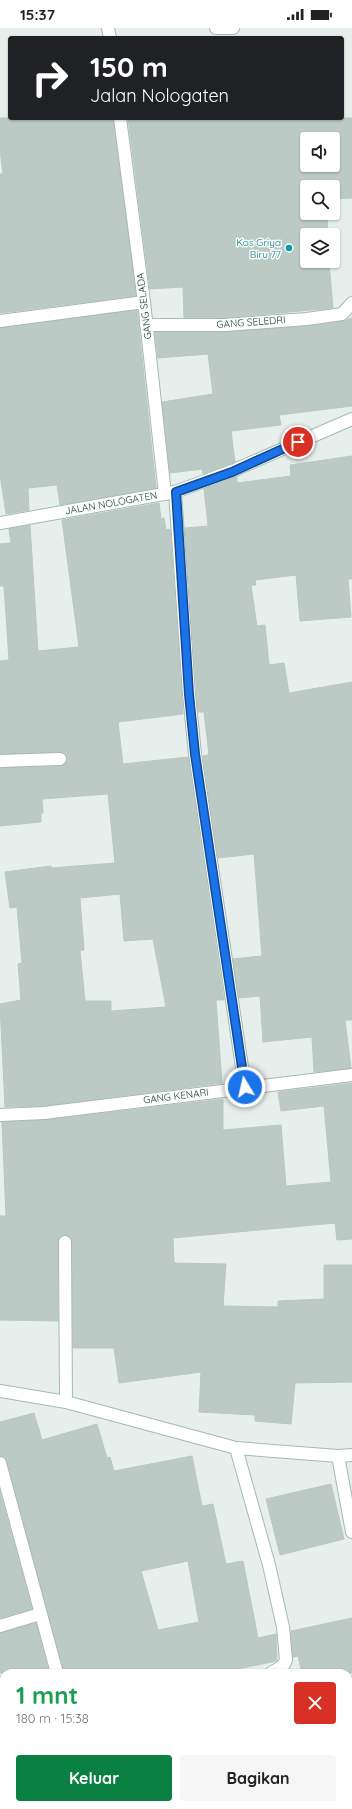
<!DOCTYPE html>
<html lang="id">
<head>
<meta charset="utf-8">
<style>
	body { margin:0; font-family:Quicksand,sans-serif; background:#f6f6f6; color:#202124; height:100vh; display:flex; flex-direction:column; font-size:15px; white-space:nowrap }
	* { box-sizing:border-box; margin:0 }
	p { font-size:13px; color:#757577 }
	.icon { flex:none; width:22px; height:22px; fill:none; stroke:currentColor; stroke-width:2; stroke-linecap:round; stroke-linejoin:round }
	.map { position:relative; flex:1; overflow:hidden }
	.details { position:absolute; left:0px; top:1641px; width:352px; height:140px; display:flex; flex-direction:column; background:#fff; border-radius:12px 12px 0 0; box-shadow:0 1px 3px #0004 }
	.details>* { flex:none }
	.banner { position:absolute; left:8px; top:8px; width:336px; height:84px; border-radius:4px; box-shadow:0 1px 3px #0004; background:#202124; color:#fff; overflow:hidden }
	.buttons { position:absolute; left:300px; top:104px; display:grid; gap:8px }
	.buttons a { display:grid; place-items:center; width:40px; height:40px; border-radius:4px; background:#fff; box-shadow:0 1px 3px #0004; font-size:20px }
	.pin { position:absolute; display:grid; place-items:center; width:34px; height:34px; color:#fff; margin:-17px; border:2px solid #fff; border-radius:50%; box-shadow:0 1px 4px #0007 }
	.me { position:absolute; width:44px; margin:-22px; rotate:351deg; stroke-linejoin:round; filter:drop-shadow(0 0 3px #0008) }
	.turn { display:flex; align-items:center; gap:14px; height:84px; padding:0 16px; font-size:18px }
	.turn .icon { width:52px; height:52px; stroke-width:2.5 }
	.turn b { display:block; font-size:28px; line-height:34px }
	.round { display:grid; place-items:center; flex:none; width:42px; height:42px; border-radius:4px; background:#f6f6f6 }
	.head { display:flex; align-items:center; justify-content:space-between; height:68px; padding:0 16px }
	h1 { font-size:24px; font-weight:700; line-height:30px; color:#1e9e55 }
	.action { display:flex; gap:8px; margin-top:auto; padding:8px 16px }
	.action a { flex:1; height:46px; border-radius:4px; background:#0b8043; color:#fff; font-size:16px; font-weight:700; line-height:46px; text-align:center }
	.action a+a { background:#f6f6f6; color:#202124 }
	.status { display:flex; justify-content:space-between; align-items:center; height:28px; padding:0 20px; background:#fff; direction:ltr }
	.status svg { height:11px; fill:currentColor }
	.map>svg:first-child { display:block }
	.building { fill:#bbcac4; stroke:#b8c9c2; fill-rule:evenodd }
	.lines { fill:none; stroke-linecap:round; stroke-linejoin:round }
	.street-casing { stroke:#a8b8b2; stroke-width:14 }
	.secondary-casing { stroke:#a4bbb3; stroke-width:14 }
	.street { stroke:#fff; stroke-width:12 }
	.secondary { stroke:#fff; stroke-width:12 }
	.route-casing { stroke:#114b97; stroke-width:10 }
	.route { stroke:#1a73e8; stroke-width:7 }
	.culture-dot { fill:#0f9aa8; stroke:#f7fbf9; stroke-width:1.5 }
	.labels { text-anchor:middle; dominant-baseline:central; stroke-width:3; stroke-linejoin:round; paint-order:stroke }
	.culture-label { font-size:10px; fill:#0d838f; stroke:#f7fbf9; text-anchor:end }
	.street-label { font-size:10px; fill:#24423a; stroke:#f7fbf9 }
</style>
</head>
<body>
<div class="status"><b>15:37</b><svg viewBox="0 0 49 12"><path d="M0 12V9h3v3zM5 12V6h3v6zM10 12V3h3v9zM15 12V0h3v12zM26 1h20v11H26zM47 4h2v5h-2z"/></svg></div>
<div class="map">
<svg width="352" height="1781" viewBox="0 0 352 1781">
	<rect width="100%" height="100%" fill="#e6efeb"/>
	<path class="building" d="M0,90h113l23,178 -136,17v-139h3l-3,-24z
		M128,90h224v80l-19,1v-12h-26v26h20l1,22h-21v26h22l4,47 -108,10h-41l-1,-31 -33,2zM307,111h26v26h-26z
		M137,282l19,178 -96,17 -3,-20 -29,3 1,22 -23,4 -6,-40v-146z
		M352,290v88l-73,9 2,10 -50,6 4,31 -32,12 -1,-5 -32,4 -8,-71 51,-8 -5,-40 -50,4 -3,-26h71l82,-6 35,-5z
		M352,428v123h-4l3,38 -51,4 -4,-46 -41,5 1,5h-5l6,41 8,-1 4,40 15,-2 5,30 63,-11v338h-7l6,48 -37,4 -2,-35 -49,5 -3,-46 -21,2 -6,-39 29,-3 -8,-102 -36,4 -15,-102 6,-1 -5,-43h-6l-13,-184 23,-2 -4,-37 33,-12v6l54,-7 -1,-11z
		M159,475l2,16 3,-1 2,12 4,-1 13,185 -65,8 5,42 65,-7 36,243h-8l6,83 -179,23 -38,1 -5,-103 21,-4 -3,-36 4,-1 -5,-56 -7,1 -5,-36 46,-6v2l64,-5 -7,-69 -66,5 1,14h-2v9l-41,4v-58l60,-2 4,-1 3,-6 -1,-4 -6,-3 -60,2v-93l9,-1 -5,-74h-4v-42l11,-1 -2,-14 21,-4 8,126 41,-4 -17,-127zM120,866l4,47 29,-2 13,68 -55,4v-10h-26l-5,-50 4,-1 -4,-52z
		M352,1055v156l-15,1 -2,-17 -162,15 1,25 52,1 -3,42 55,1v-6l46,-2v-34h28v117l-57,1 -4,41 -36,-3v-6l-56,-3 2,-40 -82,11 -5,-35h-41l-1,-106 -4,-7 -7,1 -3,6v79l-58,-1v-104h6l-4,-94 43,-2 178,-21v31l58,-5 5,61 45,-4 -7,-76 -43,5 -3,-19z
		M34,1385l8,27 55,-16 10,34 3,-1 4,14 78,-15 10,50 11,-2 13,60 17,-3 15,77 18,-4 1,27 -59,12h-154l-57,-212 -2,-4 -5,-1v-34zM188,1533l11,61 -41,8 -17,-59z
		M331,1456l13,55 -64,16 -14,-56z
		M0,1464l32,117 -32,9z
		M352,1590v55h-50l-4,-17 -5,1 -2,-26z
		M36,1595l13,50h-49v-40z"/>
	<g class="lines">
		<defs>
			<path id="street" d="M108,0l2,10
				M216,0h17
				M120,90l24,184 21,192
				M0,293l144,-19
				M146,297h79l82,-6 35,-5 10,-11
				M175,464l14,202 6,60 50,333
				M0,733l60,-2
				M0,1087l44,-2 308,-38
				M65,1214l1,160
				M0,1363l66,11 170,46 102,8 14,-1
				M236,1420l33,117 14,62 3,33 -3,6 -12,7
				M338,1428l14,76
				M0,1435l57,210
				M0,1598l40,-12
				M93,1777l1,4"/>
			<path id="secondary" d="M0,495l175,-31 57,-21 120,-52"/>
		</defs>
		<use href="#street" class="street-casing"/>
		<use href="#secondary" class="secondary-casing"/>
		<use href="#street" class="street"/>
		<use href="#secondary" class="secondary"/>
	</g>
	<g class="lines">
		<defs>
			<path id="route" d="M245,1059l-50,-333 -6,-60 -13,-202 56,-20 66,-30"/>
		</defs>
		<use href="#route" class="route-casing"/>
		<use href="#route" class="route"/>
	</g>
	<circle class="culture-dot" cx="289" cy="220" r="4"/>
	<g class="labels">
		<g class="culture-label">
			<text x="281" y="214">Kos Griya<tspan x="281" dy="12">Biru 77</tspan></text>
		</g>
		<g class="street-label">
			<text transform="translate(144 278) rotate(-97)">GANG SELADA</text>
			<text transform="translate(251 294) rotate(-4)">GANG SELEDRI</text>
			<text transform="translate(111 475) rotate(-10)">JALAN NOLOGATEN</text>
			<text transform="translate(176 1068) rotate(-7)">GANG KENARI</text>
		</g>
	</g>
</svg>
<div class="buttons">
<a><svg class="icon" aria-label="sound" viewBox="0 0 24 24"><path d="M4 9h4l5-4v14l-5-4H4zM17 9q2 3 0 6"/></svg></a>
<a><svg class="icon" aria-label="search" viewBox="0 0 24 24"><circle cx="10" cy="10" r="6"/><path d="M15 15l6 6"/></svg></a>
<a><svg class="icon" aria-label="layers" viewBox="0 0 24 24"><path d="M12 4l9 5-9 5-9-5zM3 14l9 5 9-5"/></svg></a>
</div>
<div class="pin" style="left:298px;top:414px;background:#d93025"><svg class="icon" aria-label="arrive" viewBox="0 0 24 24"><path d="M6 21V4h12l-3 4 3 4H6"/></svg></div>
<svg class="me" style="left:245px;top:1059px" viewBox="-20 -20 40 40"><circle r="17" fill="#1a73e8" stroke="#fff" stroke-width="3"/><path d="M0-11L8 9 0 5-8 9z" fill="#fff"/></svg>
<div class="banner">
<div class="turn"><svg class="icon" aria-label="right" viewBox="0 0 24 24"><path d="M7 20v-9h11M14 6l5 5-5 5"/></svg><div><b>150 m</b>Jalan Nologaten</div></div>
</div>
<section class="details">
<div class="head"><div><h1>1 mnt</h1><p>180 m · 15:38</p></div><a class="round" style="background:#d93025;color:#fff"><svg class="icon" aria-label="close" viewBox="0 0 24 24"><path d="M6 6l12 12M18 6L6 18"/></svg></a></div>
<div class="action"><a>Keluar</a><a>Bagikan</a></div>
</section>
</div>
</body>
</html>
